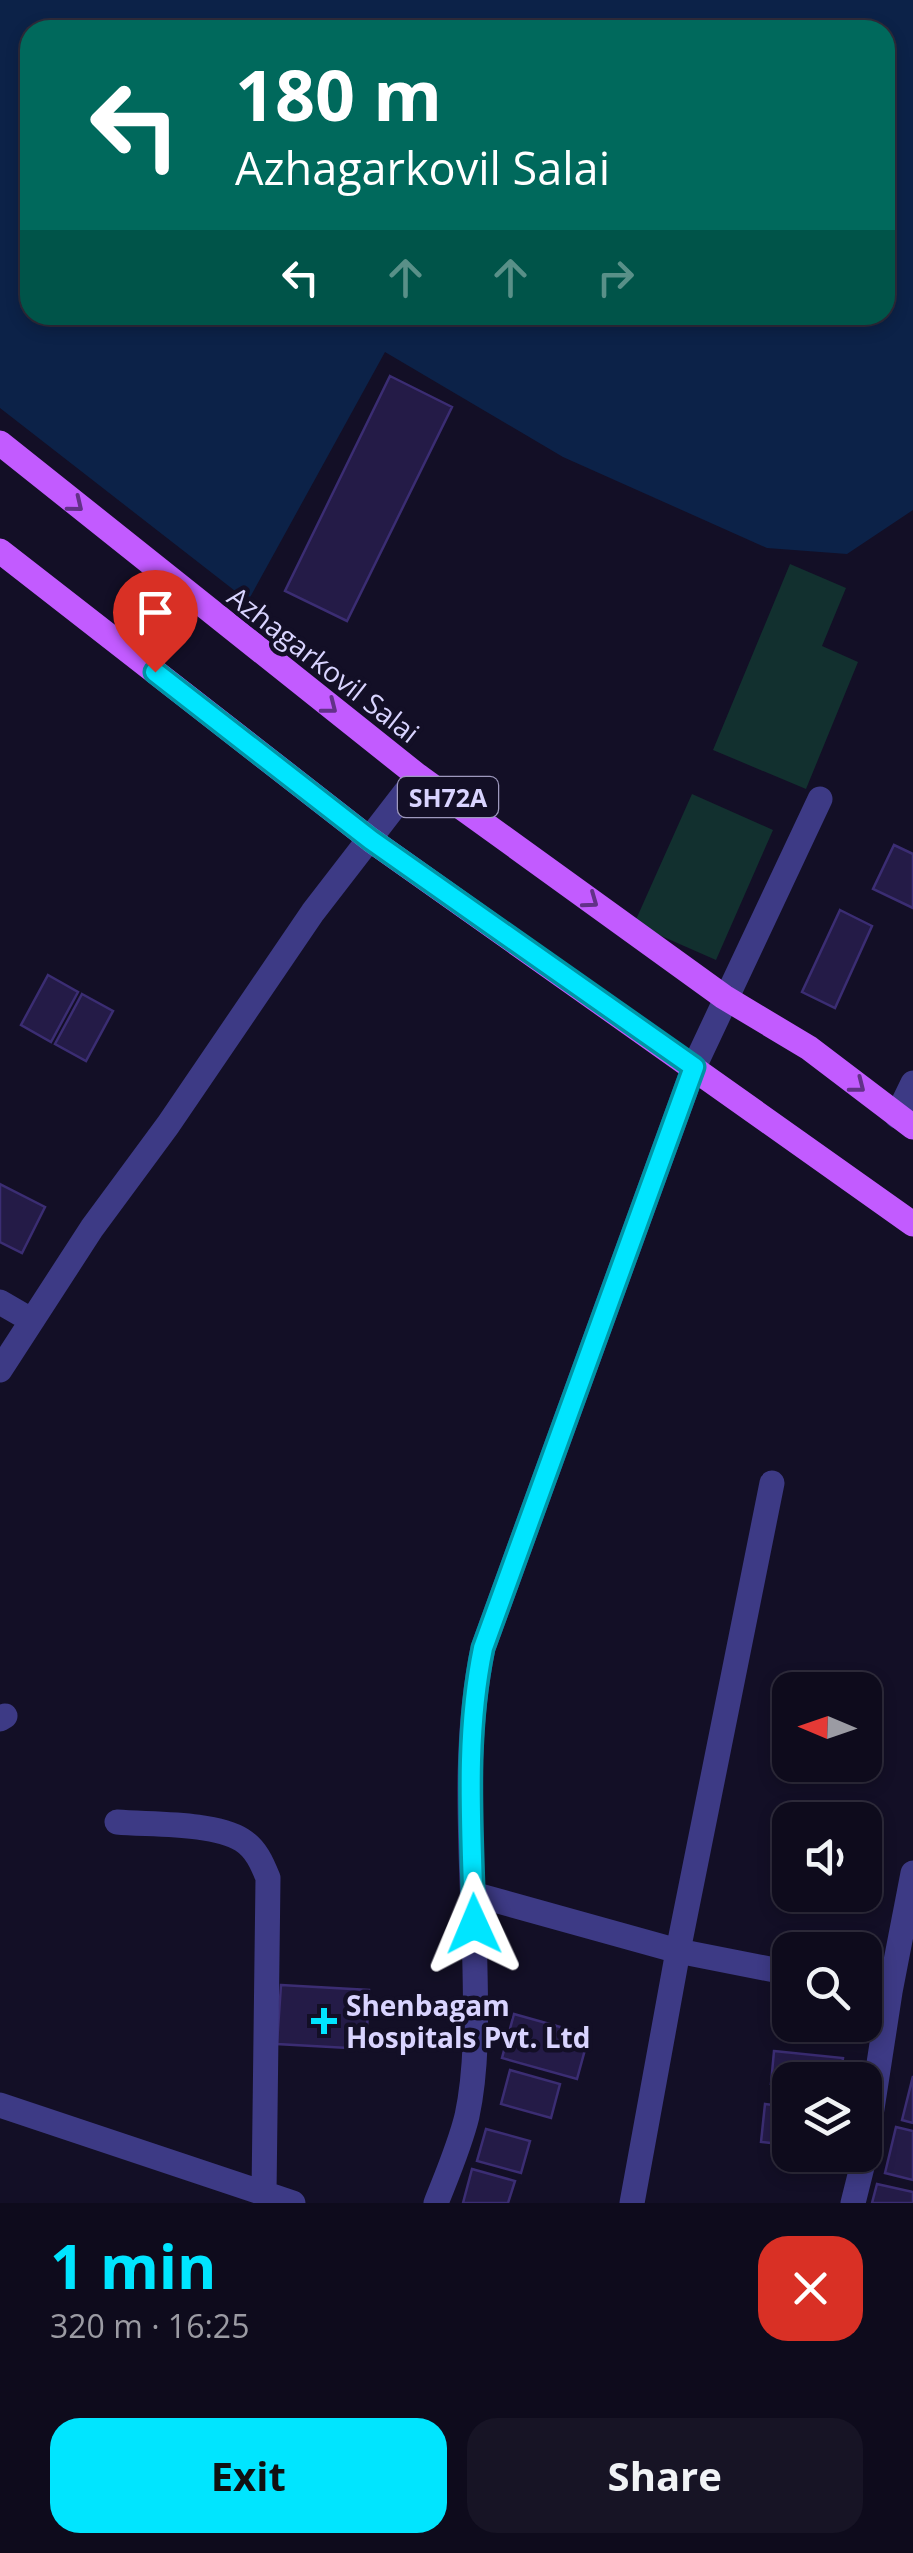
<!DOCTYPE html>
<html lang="en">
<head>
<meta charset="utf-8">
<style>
	body { margin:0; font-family:"Open Sans",sans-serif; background:#171425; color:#f1f3f6; height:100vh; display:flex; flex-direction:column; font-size:38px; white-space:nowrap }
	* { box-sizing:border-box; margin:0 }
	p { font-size:32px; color:#9b9ba3 }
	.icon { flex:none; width:55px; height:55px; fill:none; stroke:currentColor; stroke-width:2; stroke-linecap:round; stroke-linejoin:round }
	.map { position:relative; height:2203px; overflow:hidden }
	.panel { display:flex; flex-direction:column; background:#0e0b1c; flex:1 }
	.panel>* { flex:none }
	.banner { position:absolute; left:20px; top:20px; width:875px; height:305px; border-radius:30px; box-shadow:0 5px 15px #0003,0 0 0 2px #2e2b3b; background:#00695c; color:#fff; overflow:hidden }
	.needle { width:65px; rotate:272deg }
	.buttons { position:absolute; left:772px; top:1672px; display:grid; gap:20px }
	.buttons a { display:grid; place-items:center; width:110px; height:110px; border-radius:20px; background:#0e0b1c; box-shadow:0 5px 15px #0003,0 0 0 2px #2e2b3b; font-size:50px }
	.pin { position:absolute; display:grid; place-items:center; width:85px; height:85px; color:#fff; margin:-102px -42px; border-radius:50% 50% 50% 0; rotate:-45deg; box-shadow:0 0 10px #0007 }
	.pin .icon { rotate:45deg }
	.me { position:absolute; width:110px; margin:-55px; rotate:359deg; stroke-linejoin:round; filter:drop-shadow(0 0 8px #0008) }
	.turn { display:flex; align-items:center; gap:35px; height:210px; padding:0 50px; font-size:45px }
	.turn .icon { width:130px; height:130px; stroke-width:2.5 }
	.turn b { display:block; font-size:70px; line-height:85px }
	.lanes { display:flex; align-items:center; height:95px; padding:0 50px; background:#0003; justify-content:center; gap:50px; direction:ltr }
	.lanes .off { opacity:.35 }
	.round { display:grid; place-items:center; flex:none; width:105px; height:105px; border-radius:30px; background:#171425 }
	.summary { display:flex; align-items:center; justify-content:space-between; height:170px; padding:0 50px }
	h1 { font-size:60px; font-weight:700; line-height:75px; color:#00e5ff }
	.cta { display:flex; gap:20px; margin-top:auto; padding:20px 50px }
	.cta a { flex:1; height:115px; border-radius:30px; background:#00e5ff; color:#111; font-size:40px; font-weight:700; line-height:115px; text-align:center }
	.cta a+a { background:#171425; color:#f1f3f6 }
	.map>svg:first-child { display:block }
	.green { fill:#12302f }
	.water { fill:#0c2248; fill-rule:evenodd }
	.building { fill:#241b47; stroke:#3b2d73; stroke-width:2.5 }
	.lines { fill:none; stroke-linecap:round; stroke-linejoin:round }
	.minor { stroke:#3d3a85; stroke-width:25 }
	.major { stroke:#c25bff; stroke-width:25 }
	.oneway { stroke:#623188 }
	.route-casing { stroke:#0095a6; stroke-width:25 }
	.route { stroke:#00e5ff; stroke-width:18 }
	.poi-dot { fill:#00e5ff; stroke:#130f26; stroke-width:4 }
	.labels { text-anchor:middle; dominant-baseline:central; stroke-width:9; stroke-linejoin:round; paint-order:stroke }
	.shield { fill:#130f26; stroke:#9e99be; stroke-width:2.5 }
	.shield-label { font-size:25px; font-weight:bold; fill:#d9d4ff }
	.street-label { font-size:28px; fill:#d9d4ff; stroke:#130f26 }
	.poi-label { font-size:28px; font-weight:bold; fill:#d9d4ff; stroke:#130f26; text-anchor:start }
</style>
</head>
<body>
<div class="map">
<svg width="913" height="2203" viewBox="0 0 913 2203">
	<rect width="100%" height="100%" fill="#130f26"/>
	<path class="green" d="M790,564l56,24 -24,58 36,16 -52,127 -93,-39z
		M692,794l81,36 -57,130 -82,-36z"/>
	<path class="water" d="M0,0h913v510l-66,44 -80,-6 -204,-91 -178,-105 -137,249 -248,-193zM30,30h855v285h-855z"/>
	<path class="building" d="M390,376l62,31 -105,214 -62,-30z
		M894,845l19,9v54l-40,-19z
		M840,910l32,16 -37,82 -33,-16z
		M48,975l30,17 -27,50 -30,-17z
		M82,994l31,17 -27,50 -31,-17z
		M0,1184l45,23 -23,46 -22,-11z
		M281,1985l88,5 -3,59 -89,-5z
		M514,2014l75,21 -12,44 -75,-21z
		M774,2051l69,7 -3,22h-50v6l-19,-2z
		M510,2070l50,14 -9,34 -50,-14z
		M913,2076v47l-11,-3z
		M765,2104l25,3v38l-29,-3z
		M896,2127l17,4v49l-28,-7z
		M486,2129l44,12 -9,32 -44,-12z
		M472,2169l43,12 -7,22h-45z
		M877,2184l36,8v11h-41z"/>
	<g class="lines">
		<path class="minor" d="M897,1116l16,-33
			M0,1302l31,18
			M0,1370l92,-142 76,-103 145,-213 105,-136
			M0,1719l5,-3
			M117,1822c34,3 96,0 125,18 14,9 20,23 26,38l-4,315
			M473,1894l205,57 112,22
			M865,1987l25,5
			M0,2105l293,98
			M865,2154l25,-162 23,-119
			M436,2203c11,-28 24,-58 31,-87 10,-47 9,-98 8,-146 -2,-108 -14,-216 8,-322l211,-581 126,-268
			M632,2203l46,-252 94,-468
			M853,2203l12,-48"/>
		<path class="major" d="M0,443l418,333 306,221 85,51 104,79
			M0,551l371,289 542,384"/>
	</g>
	<defs><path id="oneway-chevron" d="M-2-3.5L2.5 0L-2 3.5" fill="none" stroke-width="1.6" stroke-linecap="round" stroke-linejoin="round" transform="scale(2.5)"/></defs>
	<g class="oneway">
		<use href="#oneway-chevron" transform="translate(76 505) rotate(39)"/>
		<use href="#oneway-chevron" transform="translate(330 707) rotate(38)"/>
		<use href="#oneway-chevron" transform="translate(591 901) rotate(36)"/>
		<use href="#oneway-chevron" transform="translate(858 1086) rotate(38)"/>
	</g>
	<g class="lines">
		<defs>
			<path id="route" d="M155,672l216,168 323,227 -211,581c-19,92 -11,183 -9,276"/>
		</defs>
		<use href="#route" class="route-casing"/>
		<use href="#route" class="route"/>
	</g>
	<path class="poi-dot" d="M319 2006h10v10h10v10h-10v10h-10v-10h-10v-10h10z"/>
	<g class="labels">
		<rect class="shield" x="398" y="777" width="100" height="40" rx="8"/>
		<g class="shield-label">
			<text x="448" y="797">SH72A</text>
		</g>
		<g class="street-label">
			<text transform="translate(324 664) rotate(38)">Azhagarkovil Salai</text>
		</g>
		<g class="poi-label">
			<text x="346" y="2005">Shenbagam<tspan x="346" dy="32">Hospitals Pvt. Ltd</tspan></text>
		</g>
	</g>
</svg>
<div class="buttons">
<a><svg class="needle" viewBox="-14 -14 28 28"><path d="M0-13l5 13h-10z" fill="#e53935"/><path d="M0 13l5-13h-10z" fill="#9b9ba3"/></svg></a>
<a><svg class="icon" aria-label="sound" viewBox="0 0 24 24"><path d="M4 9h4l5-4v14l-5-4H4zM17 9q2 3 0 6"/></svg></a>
<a><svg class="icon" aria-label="search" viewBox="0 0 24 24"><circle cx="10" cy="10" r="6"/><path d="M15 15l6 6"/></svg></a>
<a><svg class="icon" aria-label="layers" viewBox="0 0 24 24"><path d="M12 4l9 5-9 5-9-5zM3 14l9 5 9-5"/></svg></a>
</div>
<div class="pin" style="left:155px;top:672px;background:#d93025"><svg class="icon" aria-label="arrive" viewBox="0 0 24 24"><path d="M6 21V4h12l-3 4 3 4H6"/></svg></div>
<svg class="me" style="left:474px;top:1924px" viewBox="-20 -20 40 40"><path d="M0-17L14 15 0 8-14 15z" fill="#00e5ff" stroke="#fff" stroke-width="4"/></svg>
<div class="banner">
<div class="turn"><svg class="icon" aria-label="left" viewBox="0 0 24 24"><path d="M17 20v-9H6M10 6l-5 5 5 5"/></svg><div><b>180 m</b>Azhagarkovil Salai</div></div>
<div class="lanes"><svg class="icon" aria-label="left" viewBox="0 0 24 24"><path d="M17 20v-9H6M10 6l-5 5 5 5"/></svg><svg class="icon off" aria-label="ahead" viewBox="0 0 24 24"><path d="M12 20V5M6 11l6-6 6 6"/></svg><svg class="icon off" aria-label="ahead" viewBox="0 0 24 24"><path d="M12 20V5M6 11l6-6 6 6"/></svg><svg class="icon off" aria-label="right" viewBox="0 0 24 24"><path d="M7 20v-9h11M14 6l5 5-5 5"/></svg></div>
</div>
</div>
<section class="panel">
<div class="summary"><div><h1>1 min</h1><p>320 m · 16:25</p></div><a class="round" style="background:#d93025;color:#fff"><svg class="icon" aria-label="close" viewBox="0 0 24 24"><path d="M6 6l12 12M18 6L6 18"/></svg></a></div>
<div class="cta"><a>Exit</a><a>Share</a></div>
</section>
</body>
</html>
